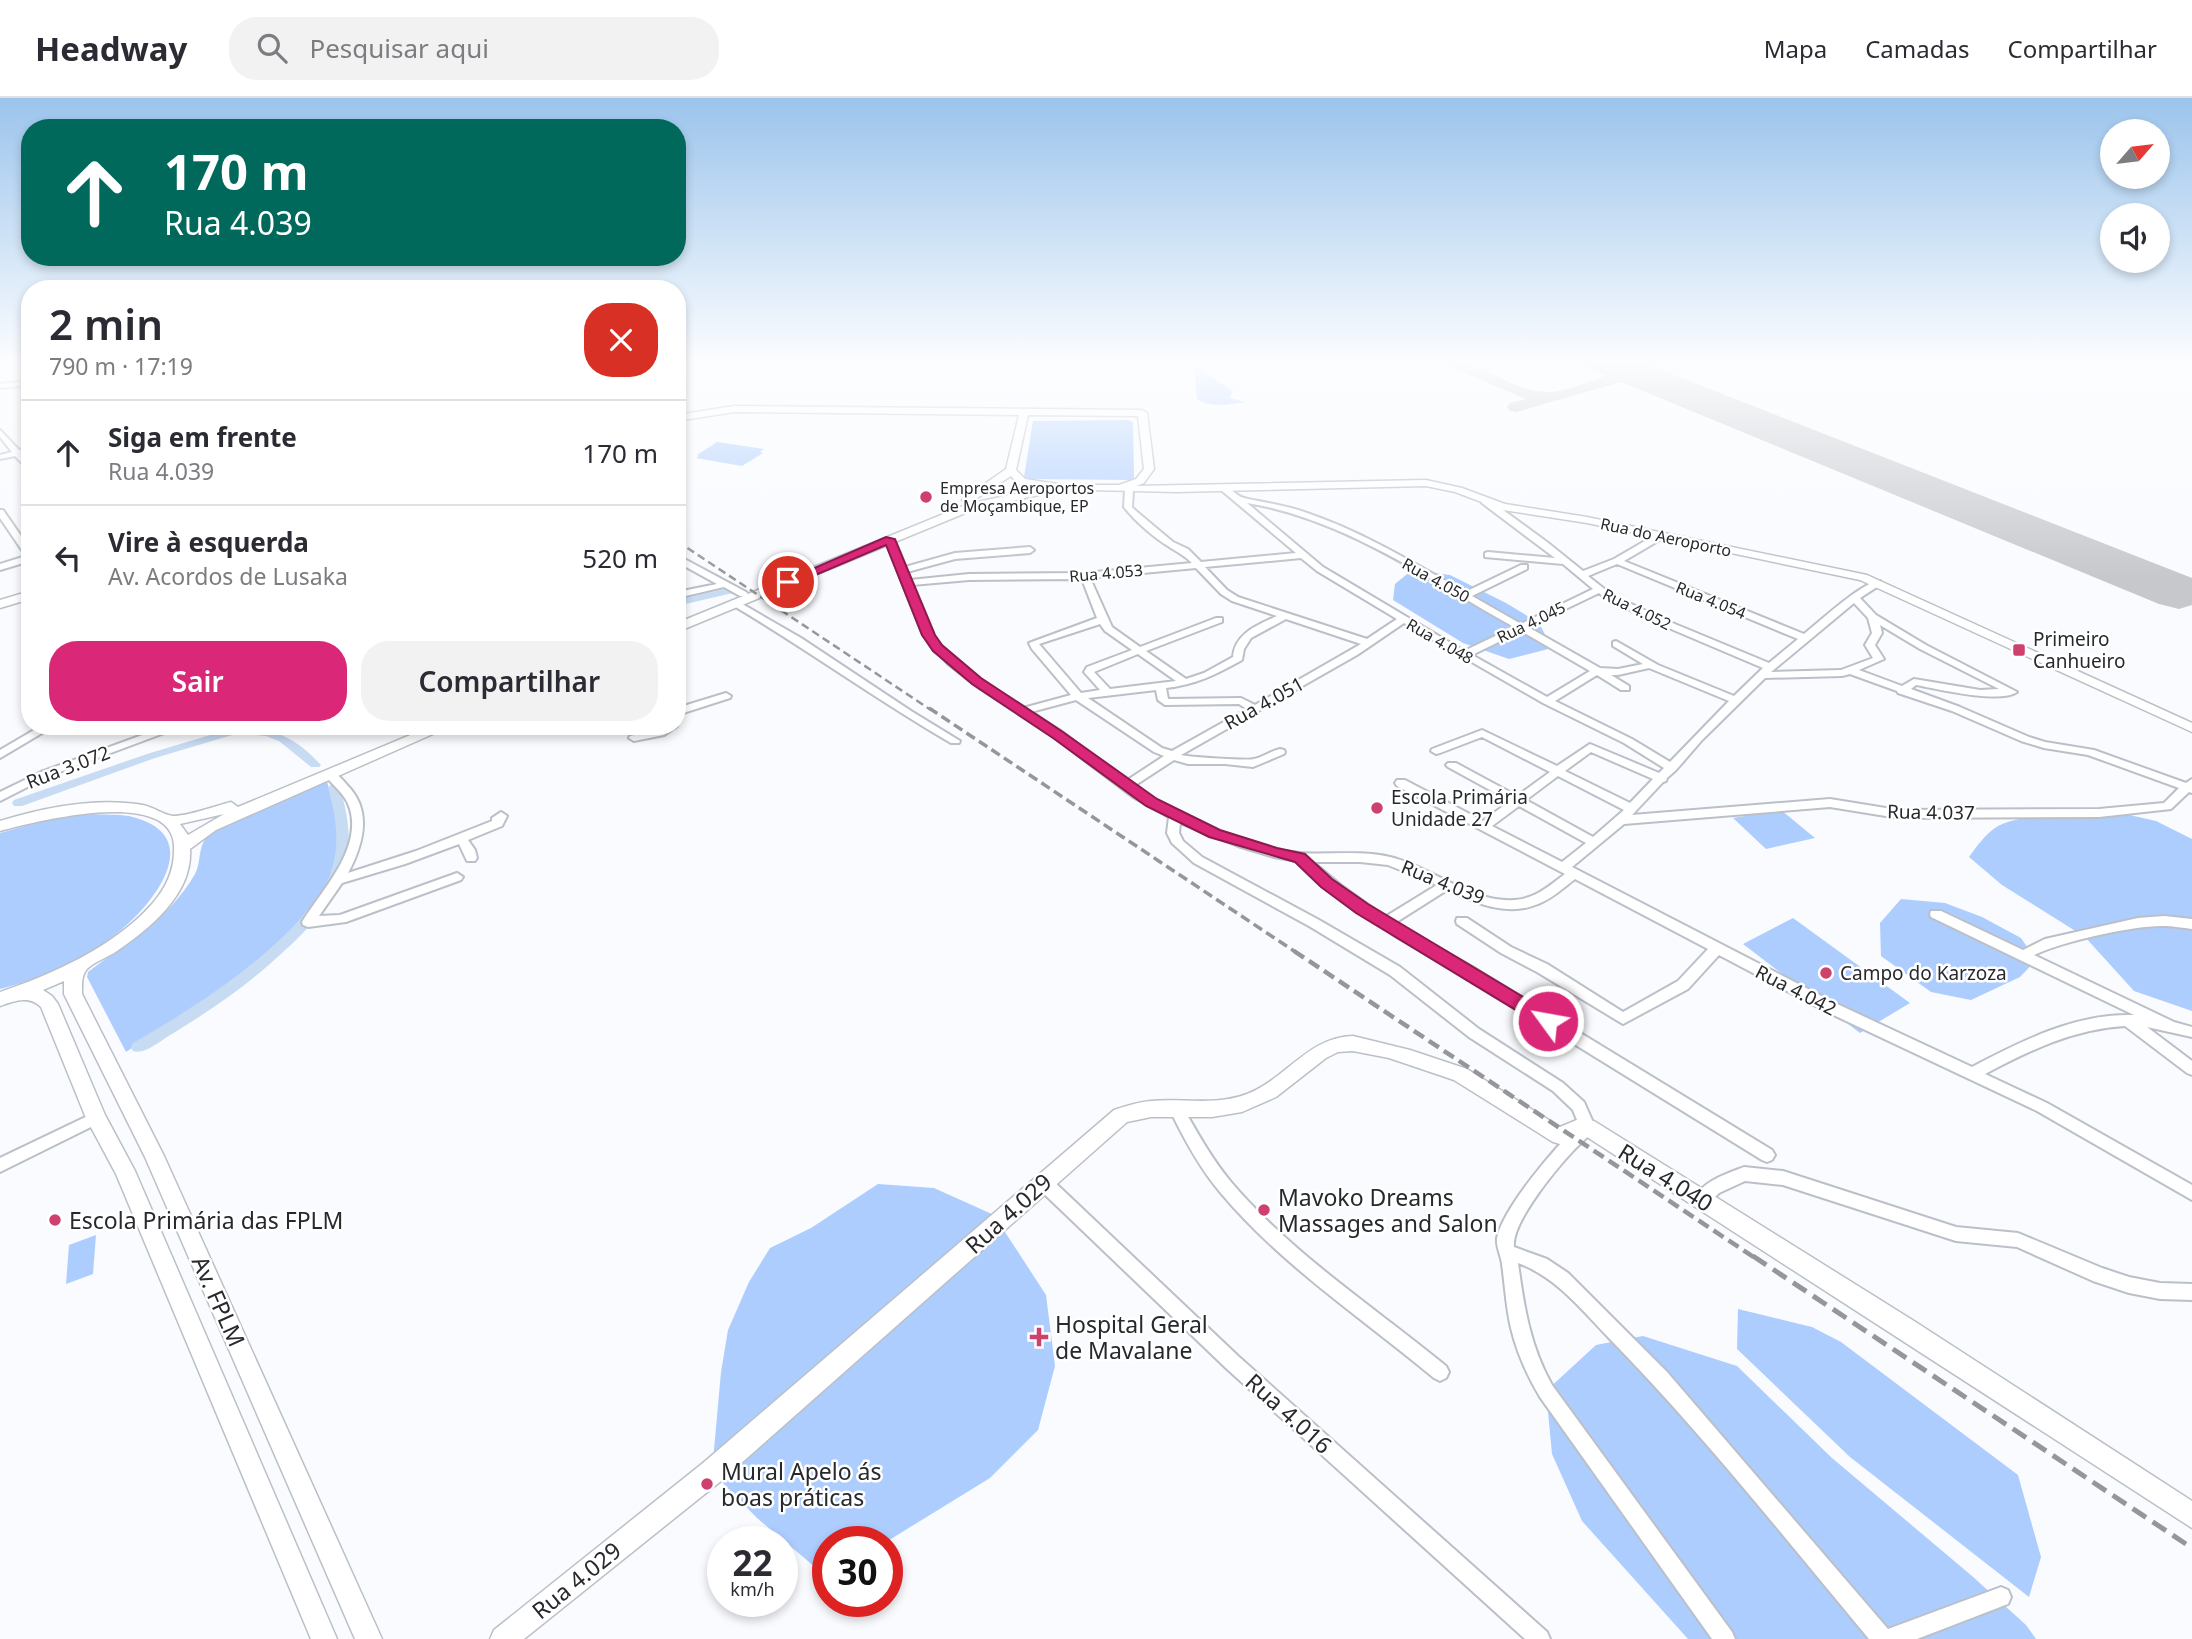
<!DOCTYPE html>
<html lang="pt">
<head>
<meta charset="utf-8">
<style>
	body { margin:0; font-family:"Noto Sans",sans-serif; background:#f2f2f3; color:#2b2b33; height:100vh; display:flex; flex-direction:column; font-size:26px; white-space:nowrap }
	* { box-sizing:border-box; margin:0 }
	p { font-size:23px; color:#7c7c81 }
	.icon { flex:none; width:38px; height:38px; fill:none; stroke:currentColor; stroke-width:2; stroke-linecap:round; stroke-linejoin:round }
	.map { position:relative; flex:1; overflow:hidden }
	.side { position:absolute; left:21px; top:182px; width:665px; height:455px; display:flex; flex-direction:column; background:#fff; border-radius:28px; box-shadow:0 4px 10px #0003 }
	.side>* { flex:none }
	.banner { position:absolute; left:21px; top:21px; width:665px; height:147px; border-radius:28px; box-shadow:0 4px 10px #0003; background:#00695c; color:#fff; overflow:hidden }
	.needle { width:46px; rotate:62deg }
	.tools { position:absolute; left:2100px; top:21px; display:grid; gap:14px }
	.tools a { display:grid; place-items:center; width:70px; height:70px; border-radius:50%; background:#fff; box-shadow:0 4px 10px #0003; font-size:35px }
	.speed { position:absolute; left:707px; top:1428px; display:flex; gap:14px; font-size:35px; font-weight:700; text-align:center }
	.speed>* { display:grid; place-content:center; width:91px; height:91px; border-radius:50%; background:#fff; box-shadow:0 4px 10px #0003; line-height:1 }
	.speed small { font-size:18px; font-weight:400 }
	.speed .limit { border:10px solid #d22; background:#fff; color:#111 }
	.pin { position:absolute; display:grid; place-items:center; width:60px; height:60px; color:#fff; margin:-30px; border:4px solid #fff; border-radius:50%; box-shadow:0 2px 7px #0007 }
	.me { position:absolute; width:77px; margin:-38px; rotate:302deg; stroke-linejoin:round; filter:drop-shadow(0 0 5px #0008) }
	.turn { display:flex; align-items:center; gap:24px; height:147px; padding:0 28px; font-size:32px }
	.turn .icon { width:91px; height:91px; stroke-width:2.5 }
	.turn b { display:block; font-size:49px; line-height:60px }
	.round { display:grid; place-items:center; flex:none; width:74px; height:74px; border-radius:28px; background:#f2f2f3 }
	.summary { display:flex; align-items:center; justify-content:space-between; height:119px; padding:0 28px }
	h1 { font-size:42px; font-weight:600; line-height:52px }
	.primary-button { display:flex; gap:14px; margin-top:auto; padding:14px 28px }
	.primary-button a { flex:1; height:80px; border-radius:28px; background:#db2777; color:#fff; font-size:28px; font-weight:600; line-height:80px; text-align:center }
	.primary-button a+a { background:#f2f2f3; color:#2b2b33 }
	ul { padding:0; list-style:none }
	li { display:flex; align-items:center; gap:21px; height:105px; padding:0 28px; border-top:2px solid #e1e1e2 }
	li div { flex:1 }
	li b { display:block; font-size:26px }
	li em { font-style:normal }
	header { display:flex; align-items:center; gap:42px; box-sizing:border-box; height:98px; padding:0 35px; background:#fff; border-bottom:2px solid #e1e1e2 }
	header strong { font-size:33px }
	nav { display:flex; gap:38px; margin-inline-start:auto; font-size:24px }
	.search { width:490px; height:63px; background:#f2f2f3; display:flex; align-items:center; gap:18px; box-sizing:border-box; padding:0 24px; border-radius:28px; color:#7c7c81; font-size:26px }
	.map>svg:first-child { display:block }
	.green { fill:#adcdfe }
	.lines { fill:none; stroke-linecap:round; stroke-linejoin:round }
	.canal { fill:#c7dbf3; fill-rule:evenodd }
	.taxiway { fill:#c6c8cc; fill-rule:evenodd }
	.runway { fill:#c6c8cc; fill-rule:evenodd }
	.street-casing { stroke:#bbc0c8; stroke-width:4 }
	.secondary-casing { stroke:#bbc0c8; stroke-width:3 }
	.street { fill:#fff; fill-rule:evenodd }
	.secondary { fill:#fff; fill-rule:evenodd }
	.rail-far3 { stroke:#949699; stroke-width:2.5; stroke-dasharray:8 4.5; stroke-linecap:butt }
	.rail-far2 { stroke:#949699; stroke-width:3.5; stroke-dasharray:10 5; stroke-linecap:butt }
	.rail-far1 { stroke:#949699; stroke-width:4.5; stroke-dasharray:12 6; stroke-linecap:butt }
	.rail { stroke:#949699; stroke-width:5; stroke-dasharray:16 8; stroke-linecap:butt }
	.route { fill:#db2777; stroke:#8e194d; stroke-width:2 }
	.poi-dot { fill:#ce406d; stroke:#fff; stroke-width:2.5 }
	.labels { text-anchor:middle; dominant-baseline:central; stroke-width:5; stroke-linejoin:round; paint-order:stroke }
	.far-poi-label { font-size:16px; fill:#27292c; stroke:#fff; text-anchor:start }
	.far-street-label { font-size:16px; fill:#27292c; stroke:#fff }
	.poi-label { font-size:19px; fill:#27292c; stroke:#fff; text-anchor:start }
	.street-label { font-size:19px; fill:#27292c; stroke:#fff }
	.near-street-label { font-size:23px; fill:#27292c; stroke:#fff }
	.near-poi-label { font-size:23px; fill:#27292c; stroke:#fff; text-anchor:start }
</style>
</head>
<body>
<header>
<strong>Headway</strong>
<div class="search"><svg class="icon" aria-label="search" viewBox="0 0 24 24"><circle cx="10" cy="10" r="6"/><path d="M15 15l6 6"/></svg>Pesquisar aqui</div>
<nav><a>Mapa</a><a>Camadas</a><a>Compartilhar</a></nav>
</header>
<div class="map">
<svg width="2192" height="1541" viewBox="0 0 2192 1541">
	<rect width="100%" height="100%" fill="#f9fbfe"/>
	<path class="green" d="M1194,268l39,25 -3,7 15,4c-16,3 -35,6 -48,-3z
		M1128,322l5,2 1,56 -4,2 -101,-1 -5,-2 9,-56z
		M717,344l47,7 -4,3 3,1 -21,13 -46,-8 3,-2 -2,-1z
		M1412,472l38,5 56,28 33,20 13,25 -43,11 -46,-16 -70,-43 2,-16z
		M327,683c5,20 14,43 12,63 -10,90 -146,163 -213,208l-39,-75 1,-5c39,-30 82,-54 107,-98 6,-11 3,-26 11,-36 19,-24 91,-45 121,-57z
		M2099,710l57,13 36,18v172l-58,-20 -49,-54 -83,-52 -33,-28c8,-11 15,-21 26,-29 18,-13 81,-17 104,-20z
		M1781,712l34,28 -49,11 -33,-31z
		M91,716c12,1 26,0 38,2 78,18 28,84 -9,115 -33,27 -79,48 -120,58v-156l46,-13z
		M1901,801l44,4 37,14 39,21 15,22 -16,17 -49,23 -40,-8 -50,-36 -1,-33z
		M1793,820l117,85 -50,30 -117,-89z
		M878,1086l56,4 60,27 52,80 9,71 -17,64 -48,48 -104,64h-58v28l-6,3 -65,-55 -45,-46 9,-100 7,-42 21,-48 21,-34 41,-20z
		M96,1137l-3,39 -27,10 3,-39z
		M1738,1211l74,18 29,15 177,133 23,82 -12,40 -179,-140 -113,-108z
		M1643,1238l94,30 95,92 140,118 54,49 10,14h-348l-106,-118 -30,-67 -6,-63 50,-46z"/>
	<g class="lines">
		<path class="canal" d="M734,489l3,1v4l-60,14v-6z
			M240,628h17l-2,2c27,3 48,17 66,37l-2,2h-8l-32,-26 -13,-5 -27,-3 -84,25 -133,48h-8l-2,-3 2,-3 133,-46z
			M334,685l6,4c9,33 15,64 -2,96l-4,1 -6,-4c13,-32 9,-60 0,-93z
			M312,810l6,5c-9,16 -23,28 -36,40 -34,32 -71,57 -110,81 -11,6 -27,21 -39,17l-2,-4 2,-4c50,-29 98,-59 141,-98 12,-11 24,-22 33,-35z"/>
		<path class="taxiway" d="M1444,264c37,-4 66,29 102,30 18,1 50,-13 68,-19l-8,-8 2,-3h12l11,11 21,2 8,5 -8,5 -31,-3 -105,30 -6,-1 -3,-4 3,-4 16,-4 -80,-34z"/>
		<path class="runway" d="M1586,264h55l551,216v27l-13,4 -20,-5 -567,-234z"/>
		<defs>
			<path id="street" d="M30,283v4l-30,3v-4z
				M0,332l19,20 11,-2v4l-8,2 8,10v7l-15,-15 -15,3v-4l12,-3 -12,-15z
				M1221,388c10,0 14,10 23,12 21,5 42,7 63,15 56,19 107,50 158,79l56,-27h6v4l-55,27 49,28 72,-35 -30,-25 -78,-7v-4l3,-1 67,6 -73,-55v-4h6l59,43 36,29 31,-12 43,-25h6v4l-39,23 180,73c15,-12 59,-53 76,-53v4l-20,13 16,17 50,30 91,47c-18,12 -79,-3 -101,-7l-5,4 49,18 69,30 16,5 49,8 92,33 6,-4v14l-3,-1 -18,17 -72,8 -201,1 -68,-11 -206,17 -52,43 263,136 137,64c50,-26 104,-54 162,-52l-203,-98 -1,-3 1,-3h10l82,39 22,-11 93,-21 26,-2 28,3v10c-9,-1 -19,-3 -28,-3 -29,-1 -104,16 -130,29l140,67 18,5v10l-45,-10 45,34v14l-5,-2 -62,-47c-51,3 -95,24 -140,48l62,29 145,82v15l-155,-89 -212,-100 -106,-56 -31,34 -65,35 -86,-52 -36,-19 -44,-29 -1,-3 1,-3h10l44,29 36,17 76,48 55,-31 30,-32 -133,-70c-12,9 -23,20 -37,25 -30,13 -64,-1 -91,-14l-52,33 79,45 298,182 3,5 -3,5 -5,2 -5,-2 -298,-184 -67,-39 -62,-44 -38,-32 -23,-4 -36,-11 -58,-23 -1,10 4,8 19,16 117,63 81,47 79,62 84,54 21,19 11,25c-5,9 -15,16 -22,24 -17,18 -62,72 -59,96l33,12 21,14 99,99 221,257 113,-42 7,3 3,7 -3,7 -91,35h-48c-85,-102 -168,-207 -261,-302 -27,-28 -52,-60 -90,-74 6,44 12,83 34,122l180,247 3,7h-23l-172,-242c-13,-22 -23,-44 -29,-69 -5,-21 -6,-43 -9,-64 -1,-9 -6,-17 -5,-26 6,-30 59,-92 82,-113l-6,-15 -20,-19 -84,-54 -79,-62 -81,-49 -115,-63 -22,-20 -5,-10 2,-16 -36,-20 -79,-60 -76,-50 -30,-23 -25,-29 -38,-96 7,-2 13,30 50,-14 75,-6 4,3 -4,3 -75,6 -48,13 3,8 59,-6 116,-1 107,-10c-8,-8 -15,-11 -24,-17 -15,-9 -33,-25 -44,-39l1,-17 4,-2 4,2 -1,17 4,4 37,31 15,7 13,13 95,-9 -75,-63zM1247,405c98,16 182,77 267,124l-50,24 -141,-84zM1301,460l16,13 80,48 -30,20 -129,-42 -11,-7 -22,-23zM1617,466l181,75 -29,24 -99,-41 -58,-27 -24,-19zM1196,470l25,26 11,7 45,15c-19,9 -42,17 -44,41l-29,16 -18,6 -40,-28 76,-29v-4h-6l-76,29 -28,-20 -22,-49zM1082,481l15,39 -68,25 3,6 39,46 -48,13c-31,-20 -69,-40 -89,-72 -10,-15 -15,-34 -22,-51l57,-5zM1599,495l7,6 58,27 99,42 -29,28 -76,-31 -42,-24 -3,1v4l30,18 -25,5 -18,-1 -72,-41zM1854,505l14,15 4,15 -7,12 8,13 -32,12 -70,2zM1286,521l75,25 -106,61 -14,-7 -73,1 -2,-11c29,-3 51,-14 76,-28l2,-11 7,-11zM1404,525l139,80 81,40 40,25 -5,5 -69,-29 -33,22 -75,-36 -50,19 -1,2 5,3 4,-1 42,-16 68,35 -33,24 -61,-33h-8l-2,2 2,2 62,34 -27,20 -78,-41h-8l-2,3 2,3 168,88c-16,12 -30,25 -51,26 -42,3 -84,-34 -124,-43 -30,-7 -61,-2 -90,-4 -53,-4 -123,-37 -166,-67l40,-26 14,4h37l28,3 31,-13 1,-2 -1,-2 -4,-1c-9,2 -17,8 -26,10 -6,2 -66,-2 -73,-4l176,-100zM1100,526l5,7 27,19 -45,17 -3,5 16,18 -19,3 -42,-49zM1880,527l40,24 79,40 -19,1 -66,-11 -12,7 -43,-16 25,-11 -9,-14 7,-12zM1521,533l69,40 -43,26 -75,-42zM1138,556l38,27 -66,8 -16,-17zM1649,570l80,33 -59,61 -38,-23 -77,-38 42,-26 24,15h8v-4l-18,-11h7zM1850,576l47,17 1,2 54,18 69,30 23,7 44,7 91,33 -15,15 -65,6 -201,1 -68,-11 -198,16 31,-33 3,-1 1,-3 9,-8 26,-30 63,-62 77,-2zM1156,592l2,10 7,5 74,-1 8,5 -75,42 -10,-3 -74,-50zM1076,602l78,52 10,4 -38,25 -64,-49 -31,-20zM1591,654l62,27 -23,24 -65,-32zM1558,678l66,34 -31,27 -67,-37zM1519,708l67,37 -24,19 -70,-36zM1313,764h47l28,3 49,20 -52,32 -42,-30z
				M0,412h3l27,39v12l-30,9v-6l26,-8 -26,-38z
				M677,457l69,37 2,2 -2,2h-6l-16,-9 -47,11v-6l40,-8 -40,-22z
				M737,503l64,37 110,73 49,30 -1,2h-8c-74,-43 -143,-93 -217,-137l-2,-2z
				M726,595l5,3 -1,2 -53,17v-7z
				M41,628h13l-54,32v-8z
				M167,628h16l-134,50 -49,25v-9l41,-20z
				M664,628h13l-13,9 -30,6 -5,-3 1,-2 27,-6z
				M330,673c7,2 12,8 17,14 26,26 16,60 1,88l68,-22 76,-30v-3l9,-6 6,4 -5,10 -34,14 7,10 2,8 -2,3h-8l-8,-17 -54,20 -63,19 -23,33 21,-1 117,-42 6,4 -2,3 -115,42 -38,5 -5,-2 -1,-3c19,-31 60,-72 48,-113 -4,-15 -17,-23 -26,-35z
				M1177,1006l5,2c15,26 29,52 49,76 61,72 143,125 215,184l3,6 -3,6 -6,3 -6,-3c-72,-60 -154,-114 -214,-186 -21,-25 -36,-53 -50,-82l2,-4z
				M96,1014l5,2 2,4 -2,4 -101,50v-14z
				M1744,1069l39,4 173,56 62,6 84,35 27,9 31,6 32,1v16l-32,-1 -31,-6 -36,-12 -76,-34 -61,-6 -173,-56 -38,-4 -26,12 -11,11 -6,2 -6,-2 -2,-5c9,-18 32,-25 50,-32z
				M1043,1077l6,2 189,179 309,276 3,7h-25l-299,-271 -189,-181 -2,-5 2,-5z"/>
			<path id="secondary" d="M734,308l408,4 5,3 7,56 -10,14 -8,3 290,-6 36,8 43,16 82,13 280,58 325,148v9l-332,-152 -273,-57 -84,-13 -48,-18 -29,-6 -249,6 -130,-3 1,4 -73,16 -298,123v-9l291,-119 75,-16 -25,-4 -7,-8 -40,26 -9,-2 44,-31 13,-54 -285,-3 -57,9v-6zM1028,317l110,1 6,53 -8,10 -17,6h-55l-39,-6 -9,-9z
				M30,493v8l-30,9v-8z
				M432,628h19l-235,104 -26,19c3,45 -40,79 -73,102 -9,6 -21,10 -29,17 -7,7 -6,17 -6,26l82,162 218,483h-27l-210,-482 -81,-163v-13l-21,9 9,6 6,8 47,111 30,56 202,468h-26l-195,-465 -30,-56 -45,-111c-12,-12 -27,-6 -41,-1v-14c53,-18 114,-45 152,-88 15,-17 23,-35 22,-58 -2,-60 -140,-24 -174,-15v-10c45,-14 96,-24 143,-16 10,2 21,10 30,11 16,0 42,-10 58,-14l7,5zM224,716l-36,21 -8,-11z
				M1353,938l57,14 57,19 93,58 19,-8 15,2 320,200 278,180v27l-608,-393 -24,9 -7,-2 -99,-62 -65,-22 -36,-7 -15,1 -12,6 -50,39 -34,15 -30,5h-61l-24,5 -406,359 -197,158h-34l4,-9 209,-167 411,-353c12,-4 24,-8 37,-9 31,-3 65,5 96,-7 39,-15 61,-57 106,-58z"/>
		</defs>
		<use href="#street" class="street-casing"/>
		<use href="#secondary" class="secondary-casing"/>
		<use href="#street" class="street"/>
		<use href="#secondary" class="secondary"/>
		<path class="rail-far3" d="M677,443l254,169"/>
		<path class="rail-far2" d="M929,610l368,245"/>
		<path class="rail-far1" d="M1294,853l461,307"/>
		<path class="rail" d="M1753,1158l439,292"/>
	</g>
	<linearGradient id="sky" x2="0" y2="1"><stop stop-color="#9bc4ec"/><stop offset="0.55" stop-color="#fcfdff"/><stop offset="1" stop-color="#fcfdff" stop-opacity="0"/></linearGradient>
	<rect width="2192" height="479" fill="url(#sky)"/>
	<path class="route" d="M886,439l9,2 40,96 7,10 39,33 82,54 94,67 63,31 57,18 28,6 27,25 36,25 187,112 2,5 -2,5h-13l-186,-113 -35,-26 -26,-25 -86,-25 -63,-31 -93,-68 -81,-54 -39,-33 -11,-16 -36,-90 -94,40 -10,-3z"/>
	<g class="poi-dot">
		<circle cx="926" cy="399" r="7"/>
		<rect x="2012" y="545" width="14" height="14" rx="3.5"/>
		<circle cx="1377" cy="710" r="7"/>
		<circle cx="1826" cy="875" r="7"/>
		<circle cx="1264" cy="1112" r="7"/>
		<circle cx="55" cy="1122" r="7"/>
		<path d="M1035.5 1228.5h7v7h7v7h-7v7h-7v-7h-7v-7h7z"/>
		<circle cx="707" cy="1386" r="7"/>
	</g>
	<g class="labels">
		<g class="far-poi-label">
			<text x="940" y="390">Empresa Aeroportos<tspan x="940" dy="18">de Moçambique, EP</tspan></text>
		</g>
		<g class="far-street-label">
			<text transform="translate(1666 439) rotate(12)">Rua do Aeroporto</text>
			<text transform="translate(1106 475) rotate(-5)">Rua 4.053</text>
			<text transform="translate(1436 482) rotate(29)">Rua 4.050</text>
			<text transform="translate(1711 502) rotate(22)">Rua 4.054</text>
			<text transform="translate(1637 511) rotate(26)">Rua 4.052</text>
			<text transform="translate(1531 524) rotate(-26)">Rua 4.045</text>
			<text transform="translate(1440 543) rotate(30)">Rua 4.048</text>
		</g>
		<g class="poi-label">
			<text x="2033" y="541">Primeiro<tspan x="2033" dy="22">Canhueiro</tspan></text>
			<text x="1391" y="699">Escola Primária<tspan x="1391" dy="22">Unidade 27</tspan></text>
			<text x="1840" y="875">Campo do Karzoza</text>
		</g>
		<g class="street-label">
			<text transform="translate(1264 605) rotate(-29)">Rua 4.051</text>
			<text transform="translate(68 669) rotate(-21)">Rua 3.072</text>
			<text transform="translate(1931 714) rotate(1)">Rua 4.037</text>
			<text transform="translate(1443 784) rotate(22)">Rua 4.039</text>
			<text transform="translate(1796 892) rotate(27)">Rua 4.042</text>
		</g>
		<g class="near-street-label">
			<text transform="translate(1666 1079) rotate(32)">Rua 4.040</text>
			<text transform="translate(1008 1115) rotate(-42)">Rua 4.029</text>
			<text transform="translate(219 1203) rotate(66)">Av. FPLM</text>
			<text transform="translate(1289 1315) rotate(42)">Rua 4.016</text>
			<text transform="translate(576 1482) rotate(-39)">Rua 4.029</text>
		</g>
		<g class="near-poi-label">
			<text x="1278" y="1099">Mavoko Dreams<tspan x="1278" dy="26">Massages and Salon</tspan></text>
			<text x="69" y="1122">Escola Primária das FPLM</text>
			<text x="1055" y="1226">Hospital Geral<tspan x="1055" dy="26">de Mavalane</tspan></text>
			<text x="721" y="1373">Mural Apelo ás<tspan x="721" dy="26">boas práticas</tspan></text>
		</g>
	</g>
</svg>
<div class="tools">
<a><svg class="needle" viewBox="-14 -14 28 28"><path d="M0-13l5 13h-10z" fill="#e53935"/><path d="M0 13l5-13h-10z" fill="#7c7c81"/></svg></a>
<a><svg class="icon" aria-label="sound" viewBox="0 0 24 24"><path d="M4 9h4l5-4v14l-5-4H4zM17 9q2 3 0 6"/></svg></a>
</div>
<div class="speed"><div>22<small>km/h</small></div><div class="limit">30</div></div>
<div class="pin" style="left:788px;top:484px;background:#d93025"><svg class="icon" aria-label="arrive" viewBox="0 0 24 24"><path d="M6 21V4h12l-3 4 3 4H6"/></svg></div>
<svg class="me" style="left:1548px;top:923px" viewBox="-20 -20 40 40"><circle r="17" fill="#db2777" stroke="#fff" stroke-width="3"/><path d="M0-11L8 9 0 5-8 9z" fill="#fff"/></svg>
<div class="banner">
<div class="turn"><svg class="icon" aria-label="ahead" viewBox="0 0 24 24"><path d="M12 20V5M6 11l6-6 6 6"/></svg><div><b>170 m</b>Rua 4.039</div></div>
</div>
<section class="side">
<div class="summary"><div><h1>2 min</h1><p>790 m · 17:19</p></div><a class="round" style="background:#d93025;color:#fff"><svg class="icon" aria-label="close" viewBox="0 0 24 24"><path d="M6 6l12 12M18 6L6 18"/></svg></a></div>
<ul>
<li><svg class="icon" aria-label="ahead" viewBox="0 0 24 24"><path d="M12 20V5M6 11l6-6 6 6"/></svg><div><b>Siga em frente</b><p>Rua 4.039</p></div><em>170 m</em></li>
<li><svg class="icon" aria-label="left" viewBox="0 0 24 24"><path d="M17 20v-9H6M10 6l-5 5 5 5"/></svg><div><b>Vire à esquerda</b><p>Av. Acordos de Lusaka</p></div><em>520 m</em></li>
</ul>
<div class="primary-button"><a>Sair</a><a>Compartilhar</a></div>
</section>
</div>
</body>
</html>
